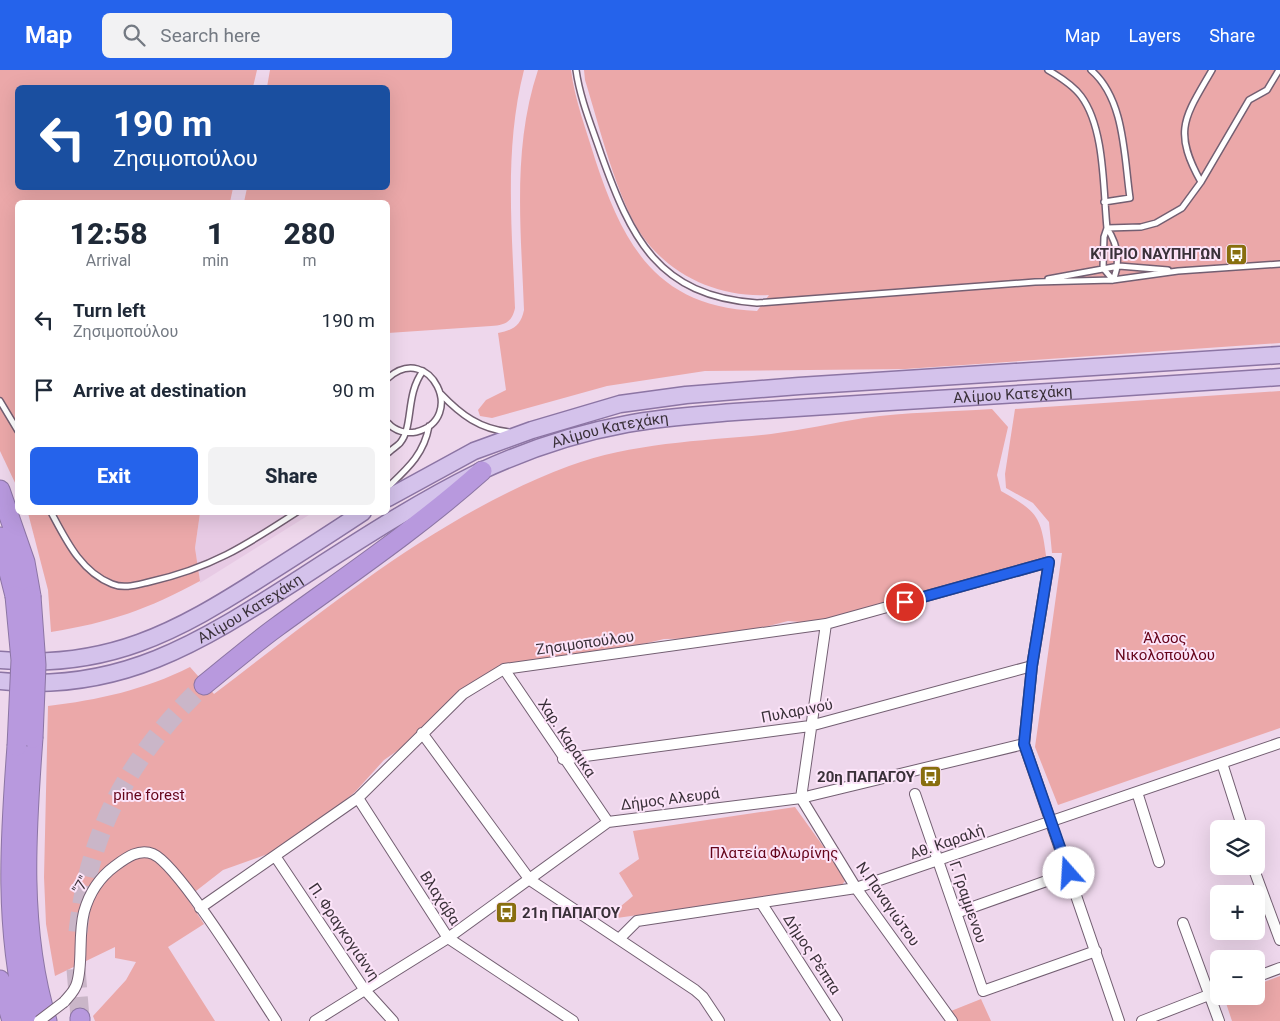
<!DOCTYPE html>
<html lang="en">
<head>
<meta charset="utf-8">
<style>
	body { margin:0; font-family:Roboto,sans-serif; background:#f2f2f3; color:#1f2937; height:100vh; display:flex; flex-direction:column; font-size:19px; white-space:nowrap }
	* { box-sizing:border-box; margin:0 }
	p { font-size:16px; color:#747a83 }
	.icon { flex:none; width:28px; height:28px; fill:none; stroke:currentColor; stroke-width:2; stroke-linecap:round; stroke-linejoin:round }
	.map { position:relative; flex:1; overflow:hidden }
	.drawer { position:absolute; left:15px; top:130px; width:375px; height:315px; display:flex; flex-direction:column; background:#fff; border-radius:8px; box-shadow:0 5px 20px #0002 }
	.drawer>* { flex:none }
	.guide { position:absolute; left:15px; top:15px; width:375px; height:105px; border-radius:8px; box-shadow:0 5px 20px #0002; background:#1a4fa0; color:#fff; overflow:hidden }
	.controls { position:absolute; left:1210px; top:750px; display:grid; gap:10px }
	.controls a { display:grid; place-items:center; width:55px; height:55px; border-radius:8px; background:#fff; box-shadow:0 5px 20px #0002; font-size:25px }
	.pin { position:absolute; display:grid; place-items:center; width:42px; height:42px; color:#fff; margin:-21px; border:2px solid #fff; border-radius:50%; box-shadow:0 1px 5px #0007 }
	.me { position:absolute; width:55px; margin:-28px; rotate:341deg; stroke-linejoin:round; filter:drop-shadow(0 0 4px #0008) }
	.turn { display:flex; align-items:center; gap:18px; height:105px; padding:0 15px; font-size:22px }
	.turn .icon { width:65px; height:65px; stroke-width:2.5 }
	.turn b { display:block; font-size:35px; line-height:42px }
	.eta { display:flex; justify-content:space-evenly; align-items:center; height:85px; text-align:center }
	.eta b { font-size:30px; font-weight:800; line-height:35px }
	.button { display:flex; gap:10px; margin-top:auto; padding:10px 15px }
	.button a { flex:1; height:58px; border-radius:8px; background:#2563eb; color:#fff; font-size:20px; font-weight:800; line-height:58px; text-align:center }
	.button a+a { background:#f2f2f3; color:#1f2937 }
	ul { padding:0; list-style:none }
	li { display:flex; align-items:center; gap:15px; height:70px; padding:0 15px }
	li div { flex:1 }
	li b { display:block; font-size:19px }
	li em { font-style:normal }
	header { display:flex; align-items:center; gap:30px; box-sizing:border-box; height:70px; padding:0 25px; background:#2563eb; color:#fff }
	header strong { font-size:24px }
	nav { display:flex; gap:28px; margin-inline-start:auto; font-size:18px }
	.search { width:350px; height:45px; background:#f2f2f3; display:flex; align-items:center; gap:12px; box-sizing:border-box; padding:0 18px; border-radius:8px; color:#747a83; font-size:19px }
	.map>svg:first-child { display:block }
	.built { fill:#e7cae4 }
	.green { fill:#eba8a9 }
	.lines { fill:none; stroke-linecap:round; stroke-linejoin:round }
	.motorway-tunnel { stroke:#cab6c8; stroke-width:19; stroke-dasharray:19 9; stroke-linecap:butt }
	.service-casing { stroke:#735f72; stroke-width:8 }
	.minor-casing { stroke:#735f72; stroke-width:12 }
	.primary-casing { stroke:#8c75a4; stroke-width:19 }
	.motorway-casing { stroke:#8c75a4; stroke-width:21 }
	.service { stroke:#fff; stroke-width:5 }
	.minor { stroke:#fff; stroke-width:10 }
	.primary { stroke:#d4c2eb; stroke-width:16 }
	.motorway { stroke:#b899de; stroke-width:19 }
	.minor-bridge-casing { stroke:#735f72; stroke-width:12; stroke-linecap:butt }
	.motorway-bridge-casing { stroke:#8c75a4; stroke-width:21; stroke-linecap:butt }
	.minor-bridge { stroke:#fff; stroke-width:10 }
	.motorway-bridge { stroke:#b899de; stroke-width:19 }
	.route-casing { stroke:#184099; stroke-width:12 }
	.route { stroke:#2563eb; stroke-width:9 }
	.labels { text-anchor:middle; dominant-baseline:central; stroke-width:4; stroke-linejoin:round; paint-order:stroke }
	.poi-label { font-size:15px; font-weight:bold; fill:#3a3139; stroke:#fce4f9; text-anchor:end }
	.street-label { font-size:15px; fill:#3a3139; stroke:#fce4f9 }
	.park-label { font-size:15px; fill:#65041a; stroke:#fce4f9 }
</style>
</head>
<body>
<header>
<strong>Map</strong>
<div class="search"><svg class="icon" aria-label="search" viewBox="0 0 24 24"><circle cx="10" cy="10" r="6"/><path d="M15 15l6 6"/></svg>Search here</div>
<nav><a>Map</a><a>Layers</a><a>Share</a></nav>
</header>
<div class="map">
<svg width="1280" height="951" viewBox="0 0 1280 951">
	<rect width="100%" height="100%" fill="#eed7ec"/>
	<path class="built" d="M200,443h112l-112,70 -5,-35z"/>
	<path class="green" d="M0,0h257l-4,17 -235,1v100h215l-3,14h-212l-1,285 -17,-36z
		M270,0h254c-20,78 -12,159 -9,238 -3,15 -11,17 -24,18l-103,7v-131h-144l3,-14h141v-100l-121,-1z
		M538,0h33c4,31 15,59 24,89 28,85 61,148 162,152l12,-16c-48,3 -97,-18 -126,-58 -26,-37 -44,-112 -58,-157l-1,-10h696v273l-375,26 -200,2 -98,15 -115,32 -12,-2 -2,-6 8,-10 20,-10 -8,-57c16,-3 23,-8 26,-23 -3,-81 -12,-162 14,-240z
		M1280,321v337l-222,77 -23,-58 27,-194h-10l-3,-31 -16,-19 -27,-15 -1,-14 10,-65z
		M992,339l16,18 -11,48 4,16c40,22 40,28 46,71l-222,62 -37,-3 -66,17 -58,1 -76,18 -65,10 -60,26 -40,40 -39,27 -29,32 -65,54 -67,24 -36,28 17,26 -36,23 47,74h-120l-2,-5 33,-36 10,-18 -21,-4v-11l-60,29 -9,-52 -2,-47 4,-171c50,-6 96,-16 142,-39l24,27c112,-85 222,-178 355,-228 65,-24 135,-25 202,-32 31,-4 62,-11 93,-16 42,-6 85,-6 128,-9z
		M28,443h172l-5,35 5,33c-51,28 -92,42 -149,51l-3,-42z
		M795,737l48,67 2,7 -4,5 -224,32 -2,-7 18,-15 -14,-23 20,-14 -6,-28z
		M1280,906v45h-48l-8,-24 32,-1v-11z
		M981,929l10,22h-33l-7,-10z"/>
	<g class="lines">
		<path class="motorway-tunnel" d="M78,862c11,-103 52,-176 126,-247
			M76,899l4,49"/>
		<defs>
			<path id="service" d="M576,0c4,29 16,57 25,84 30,84 57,142 156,149l278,-21 78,-2 65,-9 102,-7
				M1048,0c12,7 25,15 33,26 24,32 22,93 26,132l-3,9 -1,31 10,12c8,-18 5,-35 -6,-52
				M1091,0c34,29 33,87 39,128l-26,4
				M1201,112c-29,-52 -16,-65 11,-112
				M1107,158l34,-1 15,-4 26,-15 19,-26 48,-82 18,-10 12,-20
				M1048,209l71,-13 49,4
				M388,308c42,-37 80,41 28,54 -10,2 -21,-1 -28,-9
				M441,324c20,21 39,35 68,38
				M0,331l18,30
				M388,383c3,-3 9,-7 12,-10 14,-17 5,-48 23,-72
				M388,417c20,-19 36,-33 41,-61
				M51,442c15,28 30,60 61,72 12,5 24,1 37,-2 62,-14 96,-36 148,-70"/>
			<path id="minor" d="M826,554l-25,174 55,90 96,133
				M504,599l104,153
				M422,663l108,147 165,110 8,7 16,24
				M563,689l247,-33 222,-60
				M1222,693l21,66
				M1137,722l22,70
				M915,724l68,197 113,-40
				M358,728l90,140 125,83
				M275,786l89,133 29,32
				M1253,797l27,73
				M762,834l75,117
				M200,838l158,-110 105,-104 41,-25 322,-45 223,-62 -17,104 -8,78 95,277
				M956,843l113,-40
				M1183,853l36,98
				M620,868l17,-17 219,-33 424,-145
				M1256,907l24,-9
				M64,932c5,-6 11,-11 13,-19 6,-19 1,-48 7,-71 5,-18 16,-35 31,-46 11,-8 24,-18 38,-12 26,11 103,137 123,167
				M315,951l133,-83 160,-116 193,-24 223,-54
				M1142,951l77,-30"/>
			<g id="primary">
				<path d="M388,428l86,-47 58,-21 88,-26 66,-9 113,-9 481,-31"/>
				<path d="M0,590c107,10 177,-28 264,-84 33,-21 66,-42 99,-64"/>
				<path id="s1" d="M0,611c121,13 202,-40 299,-102 59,-38 117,-76 180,-107 45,-21 98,-39 148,-48 35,-7 71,-9 107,-12 52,-3 103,-7 155,-10 130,-8 261,-16 391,-25"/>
			</g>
			<path id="motorway" d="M0,420l25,72 6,34
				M0,467l15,59
				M204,615c25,-20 49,-41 74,-59 69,-50 140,-98 204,-155
				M33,668c-7,93 -14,192 14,283
				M17,676c-7,93 -13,184 11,275
				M0,910l12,41
				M80,948v3"/>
		</defs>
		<use href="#service" class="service-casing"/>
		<use href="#minor" class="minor-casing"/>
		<use href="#primary" class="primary-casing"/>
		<use href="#motorway" class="motorway-casing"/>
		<use href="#service" class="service"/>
		<use href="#minor" class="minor"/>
		<use href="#primary" class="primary"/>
		<use href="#motorway" class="motorway"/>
		<defs>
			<path id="minor-bridge" d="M39,951l25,-19"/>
			<path id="motorway-bridge" d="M15,526l6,64 -4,86
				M31,526l5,69 -3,73"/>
		</defs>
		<use href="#minor-bridge" class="minor-bridge-casing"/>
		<use href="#motorway-bridge" class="motorway-bridge-casing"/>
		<use href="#minor-bridge" class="minor-bridge"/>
		<use href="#motorway-bridge" class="motorway-bridge"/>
	</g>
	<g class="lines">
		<defs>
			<path id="route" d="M905,532l144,-40 -17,104 -8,78 45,129"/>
		</defs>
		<use href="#route" class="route-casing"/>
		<use href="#route" class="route"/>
	</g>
	<defs>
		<symbol id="bus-square" viewBox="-11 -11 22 22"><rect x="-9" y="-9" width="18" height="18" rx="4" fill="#886e0e" stroke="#fce4f9"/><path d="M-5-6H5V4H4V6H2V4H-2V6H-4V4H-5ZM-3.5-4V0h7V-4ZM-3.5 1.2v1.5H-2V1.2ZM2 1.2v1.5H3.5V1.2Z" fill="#fff"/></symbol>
	</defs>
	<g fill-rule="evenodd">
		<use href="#bus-square" x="1224" y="172" width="25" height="25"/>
		<use href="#bus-square" x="918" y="694" width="25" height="25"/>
		<use href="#bus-square" x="494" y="830" width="25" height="25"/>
	</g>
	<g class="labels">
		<g class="poi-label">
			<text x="1221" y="184">ΚΤΙΡΙΟ ΝΑΥΠΗΓΩΝ</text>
			<text x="915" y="707">20η ΠΑΠΑΓΟΥ</text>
			<text x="522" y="843" text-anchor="start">21η ΠΑΠΑΓΟΥ</text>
		</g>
		<g class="street-label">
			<text stroke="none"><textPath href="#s1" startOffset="1076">Αλίμου Κατεχάκη</textPath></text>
			<text stroke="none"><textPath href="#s1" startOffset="671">Αλίμου Κατεχάκη</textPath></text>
			<text stroke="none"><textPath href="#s1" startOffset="266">Αλίμου Κατεχάκη</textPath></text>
			<text transform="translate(585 573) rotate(-8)">Ζησιμοπούλου</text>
			<text transform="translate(797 641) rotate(-11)">Πυλαρινού</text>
			<text transform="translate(567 668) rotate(56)">Χαρ. Καραικα</text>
			<text transform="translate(670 729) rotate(-7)">Δήμος Αλευρά</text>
			<text transform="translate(947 772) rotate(-19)">Αθ. Καραλή</text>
			<text transform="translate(81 815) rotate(-60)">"7"</text>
			<text transform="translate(440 828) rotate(57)">Βλαχάβα</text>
			<text transform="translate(968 832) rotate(71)">Γ. Γραμμενου</text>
			<text transform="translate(888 834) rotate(55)">Ν.Παναγιώτου</text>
			<text transform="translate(344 862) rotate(56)">Π. Φραγκογιάννη</text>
			<text transform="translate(812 884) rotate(57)">Δήμος Ρέππα</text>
		</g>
		<g class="park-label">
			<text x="1165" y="568">Άλσος<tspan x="1165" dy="17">Νικολοπούλου</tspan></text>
			<text x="149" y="725">pine forest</text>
			<text x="774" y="783">Πλατεία Φλωρίνης</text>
		</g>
	</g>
</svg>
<div class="controls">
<a><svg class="icon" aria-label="layers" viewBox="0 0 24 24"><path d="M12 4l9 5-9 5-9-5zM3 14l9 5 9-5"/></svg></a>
<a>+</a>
<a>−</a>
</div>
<div class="pin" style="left:905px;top:532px;background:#d93025"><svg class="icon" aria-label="arrive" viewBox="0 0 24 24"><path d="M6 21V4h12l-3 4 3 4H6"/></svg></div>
<svg class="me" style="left:1069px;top:803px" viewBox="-20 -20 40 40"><circle r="19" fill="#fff"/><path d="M0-13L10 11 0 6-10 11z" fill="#2563eb"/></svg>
<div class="guide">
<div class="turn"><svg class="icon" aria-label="left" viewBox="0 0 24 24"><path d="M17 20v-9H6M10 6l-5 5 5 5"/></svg><div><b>190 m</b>Ζησιμοπούλου</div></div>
</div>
<section class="drawer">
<div class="eta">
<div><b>12:58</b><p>Arrival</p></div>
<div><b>1</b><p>min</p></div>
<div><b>280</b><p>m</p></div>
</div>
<ul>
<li><svg class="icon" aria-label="left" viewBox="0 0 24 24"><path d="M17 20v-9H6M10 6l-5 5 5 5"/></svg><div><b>Turn left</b><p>Ζησιμοπούλου</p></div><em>190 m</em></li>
<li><svg class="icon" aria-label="arrive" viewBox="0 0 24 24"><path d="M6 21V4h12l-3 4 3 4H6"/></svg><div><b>Arrive at destination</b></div><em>90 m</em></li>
</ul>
<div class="button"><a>Exit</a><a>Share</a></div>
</section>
</div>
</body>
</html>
